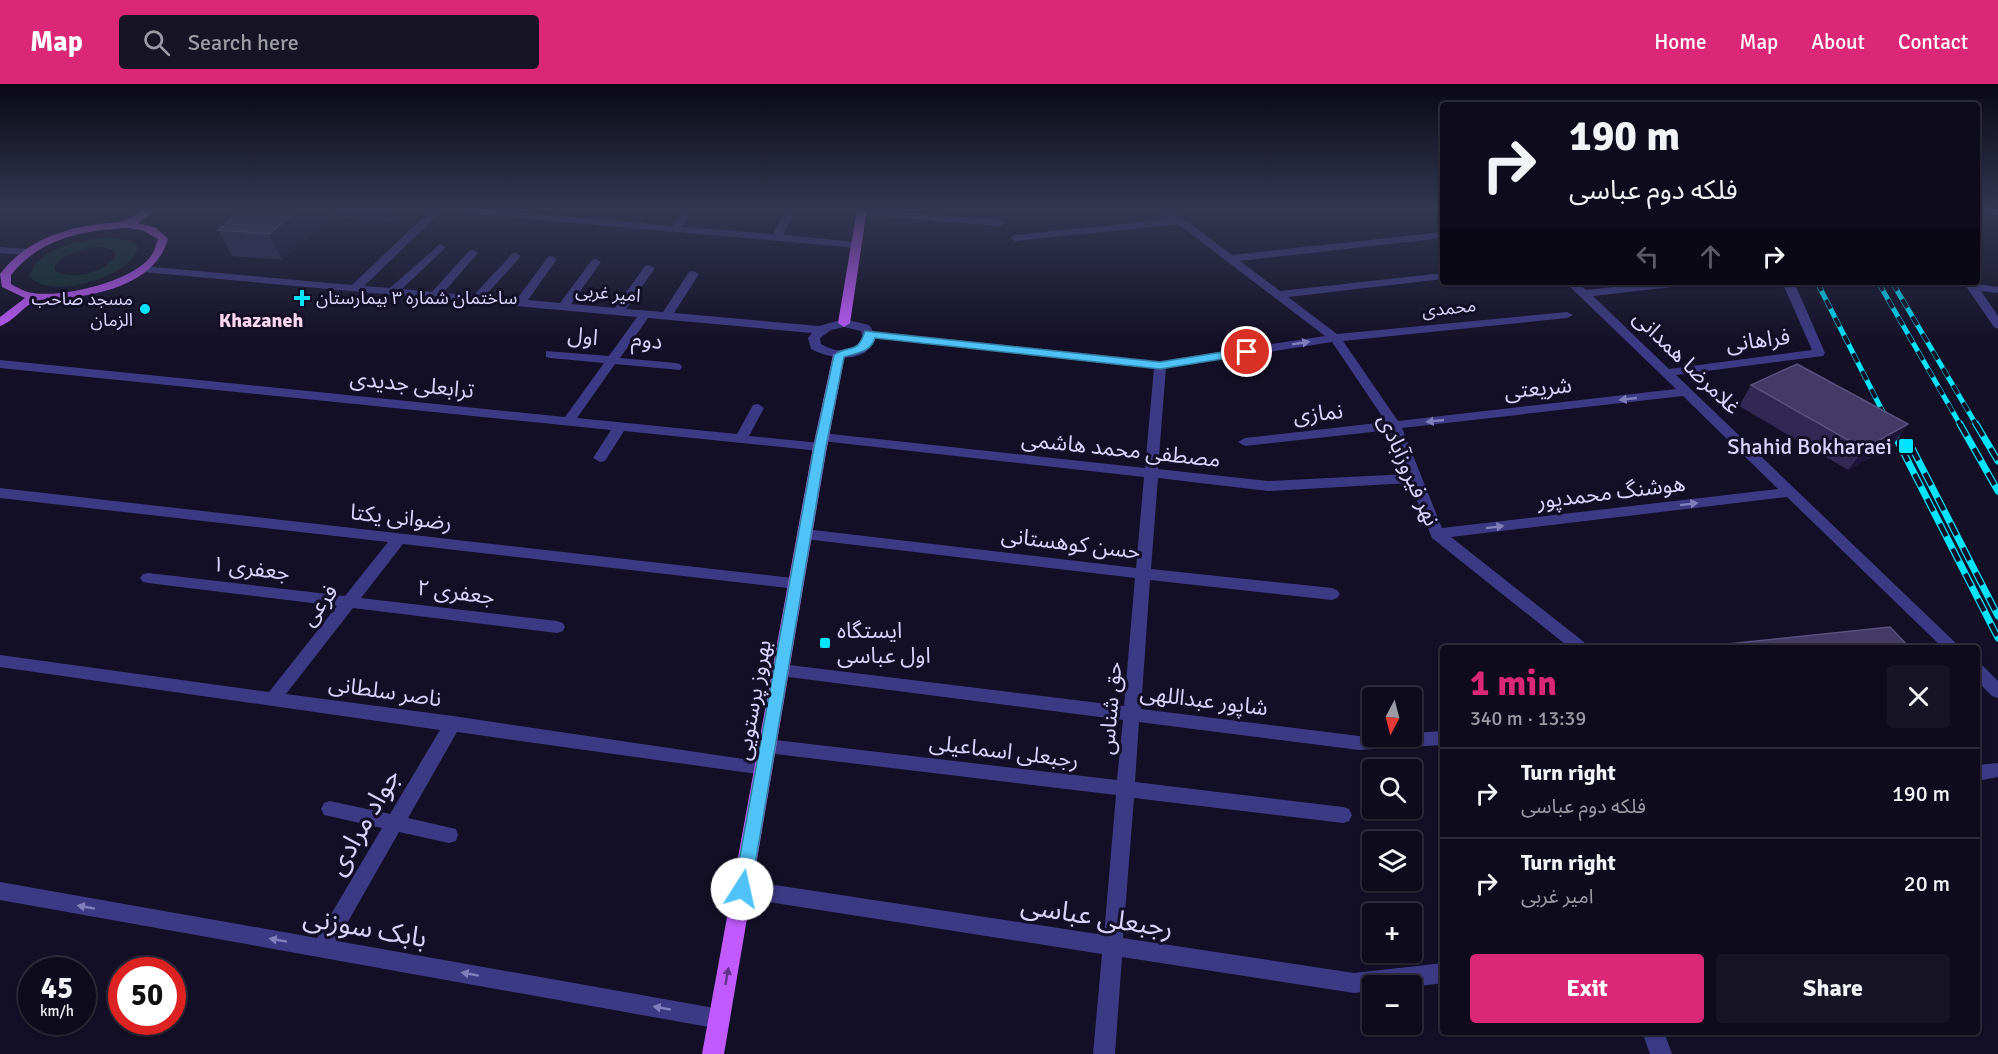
<!DOCTYPE html>
<html lang="en">
<head>
<meta charset="utf-8">
<style>
	body { margin:0; font-family:Signika,"Noto Sans Arabic",sans-serif; background:#171425; color:#f1f3f6; height:100vh; display:flex; flex-direction:column; font-size:22px; white-space:nowrap }
	* { box-sizing:border-box; margin:0 }
	p { font-size:20px; color:#9b9ba3 }
	.icon { flex:none; width:33px; height:33px; fill:none; stroke:currentColor; stroke-width:2; stroke-linecap:round; stroke-linejoin:round }
	.map { position:relative; flex:1; overflow:hidden }
	.panel { position:absolute; left:1440px; top:561px; width:540px; height:390px; display:flex; flex-direction:column; background:#0e0b1c; border-radius:6px; box-shadow:0 2px 4px #0004,0 0 0 2px #2e2b3b }
	.panel>* { flex:none }
	.banner { position:absolute; left:1440px; top:18px; width:540px; height:183px; border-radius:6px; box-shadow:0 2px 4px #0004,0 0 0 2px #2e2b3b; background:#0e0b1c; color:#f1f3f6; overflow:hidden }
	.needle { width:39px; rotate:187deg }
	.controls { position:absolute; left:1362px; top:603px; display:grid; gap:12px }
	.controls a { display:grid; place-items:center; width:60px; height:60px; border-radius:6px; background:#0e0b1c; box-shadow:0 2px 4px #0004,0 0 0 2px #2e2b3b; font-size:30px }
	.speed { position:absolute; left:18px; top:873px; display:flex; gap:12px; font-size:30px; font-weight:700; text-align:center }
	.speed>* { display:grid; place-content:center; width:78px; height:78px; border-radius:50%; background:#0e0b1c; box-shadow:0 2px 4px #0004,0 0 0 2px #2e2b3b; line-height:1 }
	.speed small { font-size:15px; font-weight:400 }
	.speed .limit { border:9px solid #d22; background:#fff; color:#111 }
	.pin { position:absolute; display:grid; place-items:center; width:51px; height:51px; color:#fff; margin:-26px; border:3px solid #fff; border-radius:50%; box-shadow:0 2px 6px #0007 }
	.me { position:absolute; width:66px; margin:-33px; rotate:10deg; stroke-linejoin:round; filter:drop-shadow(0 0 4px #0008) }
	.turn { display:flex; align-items:center; gap:21px; height:126px; padding:0 30px; font-size:27px }
	.turn .icon { width:78px; height:78px; stroke-width:2.5 }
	.turn b { display:block; font-size:42px; line-height:51px }
	.lanes { display:flex; align-items:center; height:57px; padding:0 30px; background:#0003; justify-content:center; gap:30px; direction:ltr }
	.lanes .off { opacity:.35 }
	.round { display:grid; place-items:center; flex:none; width:63px; height:63px; border-radius:6px; background:#171425 }
	.headline { display:flex; align-items:center; justify-content:space-between; height:102px; padding:0 30px }
	h1 { font-size:36px; font-weight:800; line-height:45px; color:#db2777 }
	.action { display:flex; gap:12px; margin-top:auto; padding:12px 30px }
	.action a { flex:1; height:69px; border-radius:6px; background:#db2777; color:#fff; font-size:24px; font-weight:800; line-height:69px; text-align:center }
	.action a+a { background:#171425; color:#f1f3f6 }
	ul { padding:0; list-style:none }
	li { display:flex; align-items:center; gap:18px; height:90px; padding:0 30px; border-top:2px solid #2e2b3b }
	li div { flex:1 }
	li b { display:block; font-size:22px }
	li em { font-style:normal }
	header { display:flex; align-items:center; gap:36px; box-sizing:border-box; height:84px; padding:0 30px; background:#db2777; color:#fff }
	header strong { font-size:28px }
	nav { display:flex; gap:33px; margin-inline-start:auto; font-size:21px }
	.search { width:420px; height:54px; background:#171425; display:flex; align-items:center; gap:15px; box-sizing:border-box; padding:0 21px; border-radius:6px; color:#9b9ba3; font-size:22px }
	.map>svg:first-child { display:block }
	.green { fill:#12302f; fill-rule:evenodd }
	.lines { fill:none; stroke-linecap:round; stroke-linejoin:round }
	.minor { fill:#3d3a85; fill-rule:evenodd }
	.major { fill:#c25bff; fill-rule:evenodd }
	.rail-far1-casing { stroke:#00e5ff; stroke-width:5 }
	.rail-casing { stroke:#00e5ff; stroke-width:7 }
	.rail-far1 { stroke:#130f26; stroke-width:4; stroke-dasharray:10; stroke-linecap:butt }
	.rail { stroke:#130f26; stroke-width:4.5; stroke-dasharray:14; stroke-linecap:butt }
	.wall { fill:#312854 }
	.shaded-wall { fill:#1d163a }
	.building { fill:#433a66; stroke:#5a527e; stroke-width:1.5 }
	.oneway { fill:#837fbc }
	.oneway2 { fill:#623188 }
	.route { fill:#4fc3f7; stroke:#337fa1; stroke-width:1.5 }
	.poi-dot { fill:#00e5ff; stroke:#130f26; stroke-width:2 }
	.labels { text-anchor:middle; dominant-baseline:central; stroke-width:6; stroke-linejoin:round; paint-order:stroke }
	.far-street-label { font-size:18px; fill:#d9d4ff; stroke:#130f26 }
	.far-poi-label { font-size:18px; fill:#d9d4ff; stroke:#130f26; text-anchor:start }
	.far-neighbourhood-label { font-size:20px; font-weight:bold; fill:#ffd6f0; stroke:#130f26 }
	.street-label { font-size:22px; fill:#d9d4ff; stroke:#130f26 }
	.poi-label { font-size:22px; fill:#d9d4ff; stroke:#130f26; text-anchor:end }
	.near-street-label { font-size:27px; fill:#d9d4ff; stroke:#130f26 }
</style>
</head>
<body>
<header>
<strong>Map</strong>
<div class="search"><svg class="icon" aria-label="search" viewBox="0 0 24 24"><circle cx="10" cy="10" r="6"/><path d="M15 15l6 6"/></svg>Search here</div>
<nav><a>Home</a><a>Map</a><a>About</a><a>Contact</a></nav>
</header>
<div class="map">
<svg width="1998" height="970" viewBox="0 0 1998 970">
	<rect width="100%" height="100%" fill="#130f26"/>
	<path class="green" d="M110,153l24,5 4,6c-8,30 -88,52 -108,29 3,-29 57,-38 80,-40zM102,163l11,3 3,4c-7,18 -46,28 -61,16v-4c10,-14 30,-18 47,-19z"/>
	<g class="lines">
		<path class="minor" d="M432,125h51l189,17 12,-17h10l-12,18 91,7 14,-25h10l-14,26 73,7 5,3 -5,3 -414,-37 -78,75 26,2 50,-44 5,3 -1,2 -42,40 30,3 37,-41 4,-1 5,3 -35,40 31,2 38,-41 4,-1 5,3 -36,40 32,3 31,-42 4,-1 5,3 -29,41 32,3 32,-43 4,-1 5,3 -30,42 44,4 30,-42 4,-1 6,3 -29,41 37,3 26,-40 4,-1 6,3 -25,39 145,13 25,-7 25,6 4,6 287,30 165,-25 -147,-112 -163,17 -5,-3 5,-3 155,-16 -11,-10h12l61,46 211,-23v6l-203,23 40,30 163,-18v6l-155,18 49,37 230,-22 6,3 -6,3 -224,23 55,80 278,-32 -111,-107h12l9,8 73,-8h36l-6,3 -96,11 76,73 143,-19 -30,-68h12l31,71 -2,3 -147,19 285,273h-18l-156,-151 -336,40 133,105 2,4 -1,2h-22l2,-4 -133,-106 -22,-55 -142,8 -110,-13 -7,91 181,19 5,2 3,4 -3,4 -5,2 -182,-20 -9,129 218,27h53v-3l31,-2v14l-84,5 -220,-28 -4,60 208,25 6,2 3,6 -3,6 -6,2 -209,-25 -11,140 231,35 89,-10v20l-31,4 -40,-1v5l-18,2 -232,-36 -7,97h-22l9,-100 -359,-56 -7,-3 -3,-6 3,-6 7,-3 361,55 12,-140 -349,-42 -6,-2 -3,-5 3,-5 6,-2 350,41 6,-60 -342,-44 -6,-1 -2,-5 2,-5 6,-1 343,42 11,-128 -330,-39 -7,-5 7,-5 331,39 8,-91 -322,-36 -7,-4 7,-4 323,35 9,-100 -279,-30c-7,27 -46,21 -64,11l-3,-11 4,-5 -164,-15 -28,40 56,5 4,1 2,3 -2,3 -65,-6 -38,54 160,16 16,-29 5,-1 6,4 -15,28 71,7 7,4 -7,4 -196,-20 -19,30 -5,1 -7,-4 18,-28 -611,-62v-8l565,57 39,-54 -54,-5 -4,-1v-6l63,5 28,-39 -495,-45 -6,-3 6,-3 210,19zM844,243l17,4 2,9c-13,13 -27,13 -42,4l-1,-6 11,-8zM1332,258l54,80 -141,16 -7,4 7,4 145,-16 17,44 -139,7 -110,-12 8,-101zM1683,312l95,93 -336,39 -40,-100z
			M864,125l136,11 5,3 -5,3 -139,-11 -5,-3z
			M991,125h16l-8,4h-8z
			M1977,125h21v6l-21,-2z
			M0,163l27,2 5,3 -5,3 -27,-2z
			M1963,198l35,5v6l-17,-2 17,25v13l-4,-2z
			M0,404l801,91 3,4 -3,4 -5,2 -393,-45 -42,54 196,23 6,2 2,4 -2,4 -6,2 -204,-25 -67,86 167,22 317,47 3,5 -3,5 -6,2 -307,-43 -49,86 48,11 2,6 -2,6 -7,2 -50,-11 -62,109 383,68 7,3 3,7 -3,7 -7,3 -720,-129v-18l317,56 65,-110 -58,-13 -3,-6 3,-6 6,-2 60,13 50,-84 -440,-63v-12l269,37 68,-86 -189,-23 -5,-1 -3,-4 3,-4 5,-1 197,23 43,-54 -388,-44z
			M1977,581l6,1 15,15v17l-6,-2 -15,-15z
			M1998,679v14l-21,4v-16z
			M1642,948h22l8,22h-22z"/>
		<path class="major" d="M144,125h12l-18,14 18,5 12,11c-12,42 -62,55 -102,59 -8,2 -19,0 -27,2 -15,4 -24,21 -39,26v-9l25,-19 -23,-11 -2,-13c23,-30 55,-43 92,-49 27,-4 29,1 52,-16zM129,144l15,3 14,8c-2,5 -3,10 -5,14 -16,28 -90,45 -120,40 -8,-1 -15,-5 -22,-9v-9c29,-37 73,-45 118,-47z
			M857,125h10l-17,114 -6,4 -6,-4z
			M839,267l6,4 -18,92 -103,607h-22l111,-607 20,-92z"/>
		<defs>
			<path id="rail-far1" d="M1817,198l73,144
				M1878,198l83,144
				M1892,198l85,144"/>
			<path id="rail" d="M1889,340l109,214
				M1960,340l38,67
				M1976,340l22,37
				M1912,364l86,168"/>
		</defs>
		<use href="#rail-far1" class="rail-far1-casing"/>
		<use href="#rail" class="rail-casing"/>
		<use href="#rail-far1" class="rail-far1"/>
		<use href="#rail" class="rail"/>
	</g>
	<path class="wall" d="M244,125h167l-15,13 -64,-5 -50,43 -50,-4 -14,-26z
		M1751,301l157,39 -16,22 -44,24 -109,-64z"/>
	<path class="shaded-wall" d="M299,125h29l4,8 -50,43 -13,-26z
		M391,125h20l-15,13z
		M1908,340l-16,22 -44,24 16,-21z"/>
	<path class="building" d="M244,125h55l-30,25 -51,-4z
		M1797,280l111,60 -44,25 -113,-64z
		M1890,543l20,21h-221z"/>
	<defs><path id="oneway-solid" d="M-6-.8H1V-3.2L6.5 0L1 3.2V.8H-6Z" transform="scale(1.5)"/></defs>
	<g class="oneway">
		<use href="#oneway-solid" transform="translate(1301 259) rotate(-9)"/>
		<use href="#oneway-solid" transform="translate(1628 315) rotate(174)"/>
		<use href="#oneway-solid" transform="translate(1435 337) rotate(174)"/>
		<use href="#oneway-solid" transform="translate(1689 420) rotate(-7)"/>
		<use href="#oneway-solid" transform="translate(1495 443) rotate(-7)"/>
		<use href="#oneway-solid" transform="translate(86 823) rotate(-170)"/>
		<use href="#oneway-solid" transform="translate(278 856) rotate(-170)"/>
		<use href="#oneway-solid" transform="translate(470 890) rotate(-170)"/>
		<use href="#oneway-solid" transform="translate(662 924) rotate(-170)"/>
	</g>
	<use class="oneway2" href="#oneway-solid" transform="translate(727 892) rotate(-80)"/>
	<linearGradient id="sky" x2="0" y2="1"><stop stop-color="#0a0815"/><stop offset="0.48" stop-color="#333752"/><stop offset="1" stop-color="#333752" stop-opacity="0"/></linearGradient>
	<rect width="1998" height="261" fill="url(#sky)"/>
	<path class="route" d="M865,247l295,31 87,-14 6,4 -6,3 -87,14 -285,-31c-4,14 -18,15 -31,19l-18,90 -75,442 -2,6 -7,2 -6,-2 -2,-6 80,-442 20,-92c16,-12 23,1 31,-24z"/>
	<g class="poi-dot">
		<path d="M299 205h6v6h6v6h-6v6h-6v-6h-6v-6h6z"/>
		<circle cx="145" cy="225" r="6"/>
		<rect x="1898" y="354" width="16" height="16" rx="3"/>
		<rect x="819" y="553" width="12" height="12" rx="3"/>
	</g>
	<g class="labels">
		<g class="far-street-label">
			<text transform="translate(608 209) rotate(5)">امیر غربی</text>
			<text transform="translate(1449 224) rotate(-6)">محمدی</text>
		</g>
		<g class="far-poi-label">
			<text x="316" y="214">ساختمان شماره ۳ بیمارستان</text>
			<text x="133" y="215" text-anchor="end">مسجد صاحب<tspan x="133" dy="21">الزمان</tspan></text>
		</g>
		<g class="far-neighbourhood-label">
			<text x="261" y="236">Khazaneh</text>
		</g>
		<g class="street-label">
			<text transform="translate(583 252) rotate(6)">اول</text>
			<text transform="translate(647 256) rotate(6)">دوم</text>
			<text transform="translate(1758 256) rotate(-7)">فراهانی</text>
			<text transform="translate(1687 278) rotate(44)">غلامرضا همدانی</text>
			<text transform="translate(412 300) rotate(6)">ترابعلی جدیدی</text>
			<text transform="translate(1538 304) rotate(-6)">شریعتی</text>
			<text transform="translate(1318 329) rotate(-6)">نمازی</text>
			<text transform="translate(1121 365) rotate(6)">مصطفی محمد هاشمی</text>
			<text transform="translate(1409 386) rotate(66)">نهر فیروزآبادی</text>
			<text transform="translate(1611 408) rotate(-7)">هوشنگ محمدپور</text>
			<text transform="translate(401 433) rotate(6)">رضوانی یکتا</text>
			<text transform="translate(1071 459) rotate(7)">حسن کوهستانی</text>
			<text transform="translate(251 484) rotate(7)">جعفری ۱</text>
			<text transform="translate(456 508) rotate(7)">جعفری ۲</text>
			<text transform="translate(319 521) rotate(-52)">فرعی</text>
			<text transform="translate(385 607) rotate(8)">ناصر سلطانی</text>
			<text transform="translate(753 616) rotate(-80)">بهروز پرستویی</text>
			<text transform="translate(1204 616) rotate(7)">شاپور عبداللهی</text>
			<text transform="translate(1110 624) rotate(-85)">حق شناس</text>
			<text transform="translate(1004 667) rotate(7)">رجبعلی اسماعیلی</text>
		</g>
		<g class="poi-label">
			<text x="1892" y="362">Shahid Bokharaei</text>
			<text x="837" y="546" text-anchor="start">ایستگاه<tspan x="837" dy="25">اول عباسی</tspan></text>
		</g>
		<g class="near-street-label">
			<text transform="translate(364 738) rotate(-60)">جواد مرادی</text>
			<text transform="translate(1097 833) rotate(9)">رجبعلی عباسی</text>
			<text transform="translate(365 844) rotate(10)">بابک سوزنی</text>
		</g>
	</g>
</svg>
<div class="controls">
<a><svg class="needle" viewBox="-14 -14 28 28"><path d="M0-13l5 13h-10z" fill="#e53935"/><path d="M0 13l5-13h-10z" fill="#9b9ba3"/></svg></a>
<a><svg class="icon" aria-label="search" viewBox="0 0 24 24"><circle cx="10" cy="10" r="6"/><path d="M15 15l6 6"/></svg></a>
<a><svg class="icon" aria-label="layers" viewBox="0 0 24 24"><path d="M12 4l9 5-9 5-9-5zM3 14l9 5 9-5"/></svg></a>
<a>+</a>
<a>−</a>
</div>
<div class="speed"><div>45<small>km/h</small></div><div class="limit">50</div></div>
<div class="pin" style="left:1247px;top:268px;background:#d93025"><svg class="icon" aria-label="arrive" viewBox="0 0 24 24"><path d="M6 21V4h12l-3 4 3 4H6"/></svg></div>
<svg class="me" style="left:742px;top:805px" viewBox="-20 -20 40 40"><circle r="19" fill="#fff"/><path d="M0-13L10 11 0 6-10 11z" fill="#4fc3f7"/></svg>
<div class="banner">
<div class="turn"><svg class="icon" aria-label="right" viewBox="0 0 24 24"><path d="M7 20v-9h11M14 6l5 5-5 5"/></svg><div><b>190 m</b>فلکه دوم عباسی</div></div>
<div class="lanes"><svg class="icon off" aria-label="left" viewBox="0 0 24 24"><path d="M17 20v-9H6M10 6l-5 5 5 5"/></svg><svg class="icon off" aria-label="ahead" viewBox="0 0 24 24"><path d="M12 20V5M6 11l6-6 6 6"/></svg><svg class="icon" aria-label="right" viewBox="0 0 24 24"><path d="M7 20v-9h11M14 6l5 5-5 5"/></svg></div>
</div>
<section class="panel">
<div class="headline"><div><h1>1 min</h1><p>340 m · 13:39</p></div><a class="round"><svg class="icon" aria-label="close" viewBox="0 0 24 24"><path d="M6 6l12 12M18 6L6 18"/></svg></a></div>
<ul>
<li><svg class="icon" aria-label="right" viewBox="0 0 24 24"><path d="M7 20v-9h11M14 6l5 5-5 5"/></svg><div><b>Turn right</b><p>فلکه دوم عباسی</p></div><em>190 m</em></li>
<li><svg class="icon" aria-label="right" viewBox="0 0 24 24"><path d="M7 20v-9h11M14 6l5 5-5 5"/></svg><div><b>Turn right</b><p>امیر غربی</p></div><em>20 m</em></li>
</ul>
<div class="action"><a>Exit</a><a>Share</a></div>
</section>
</div>
</body>
</html>
